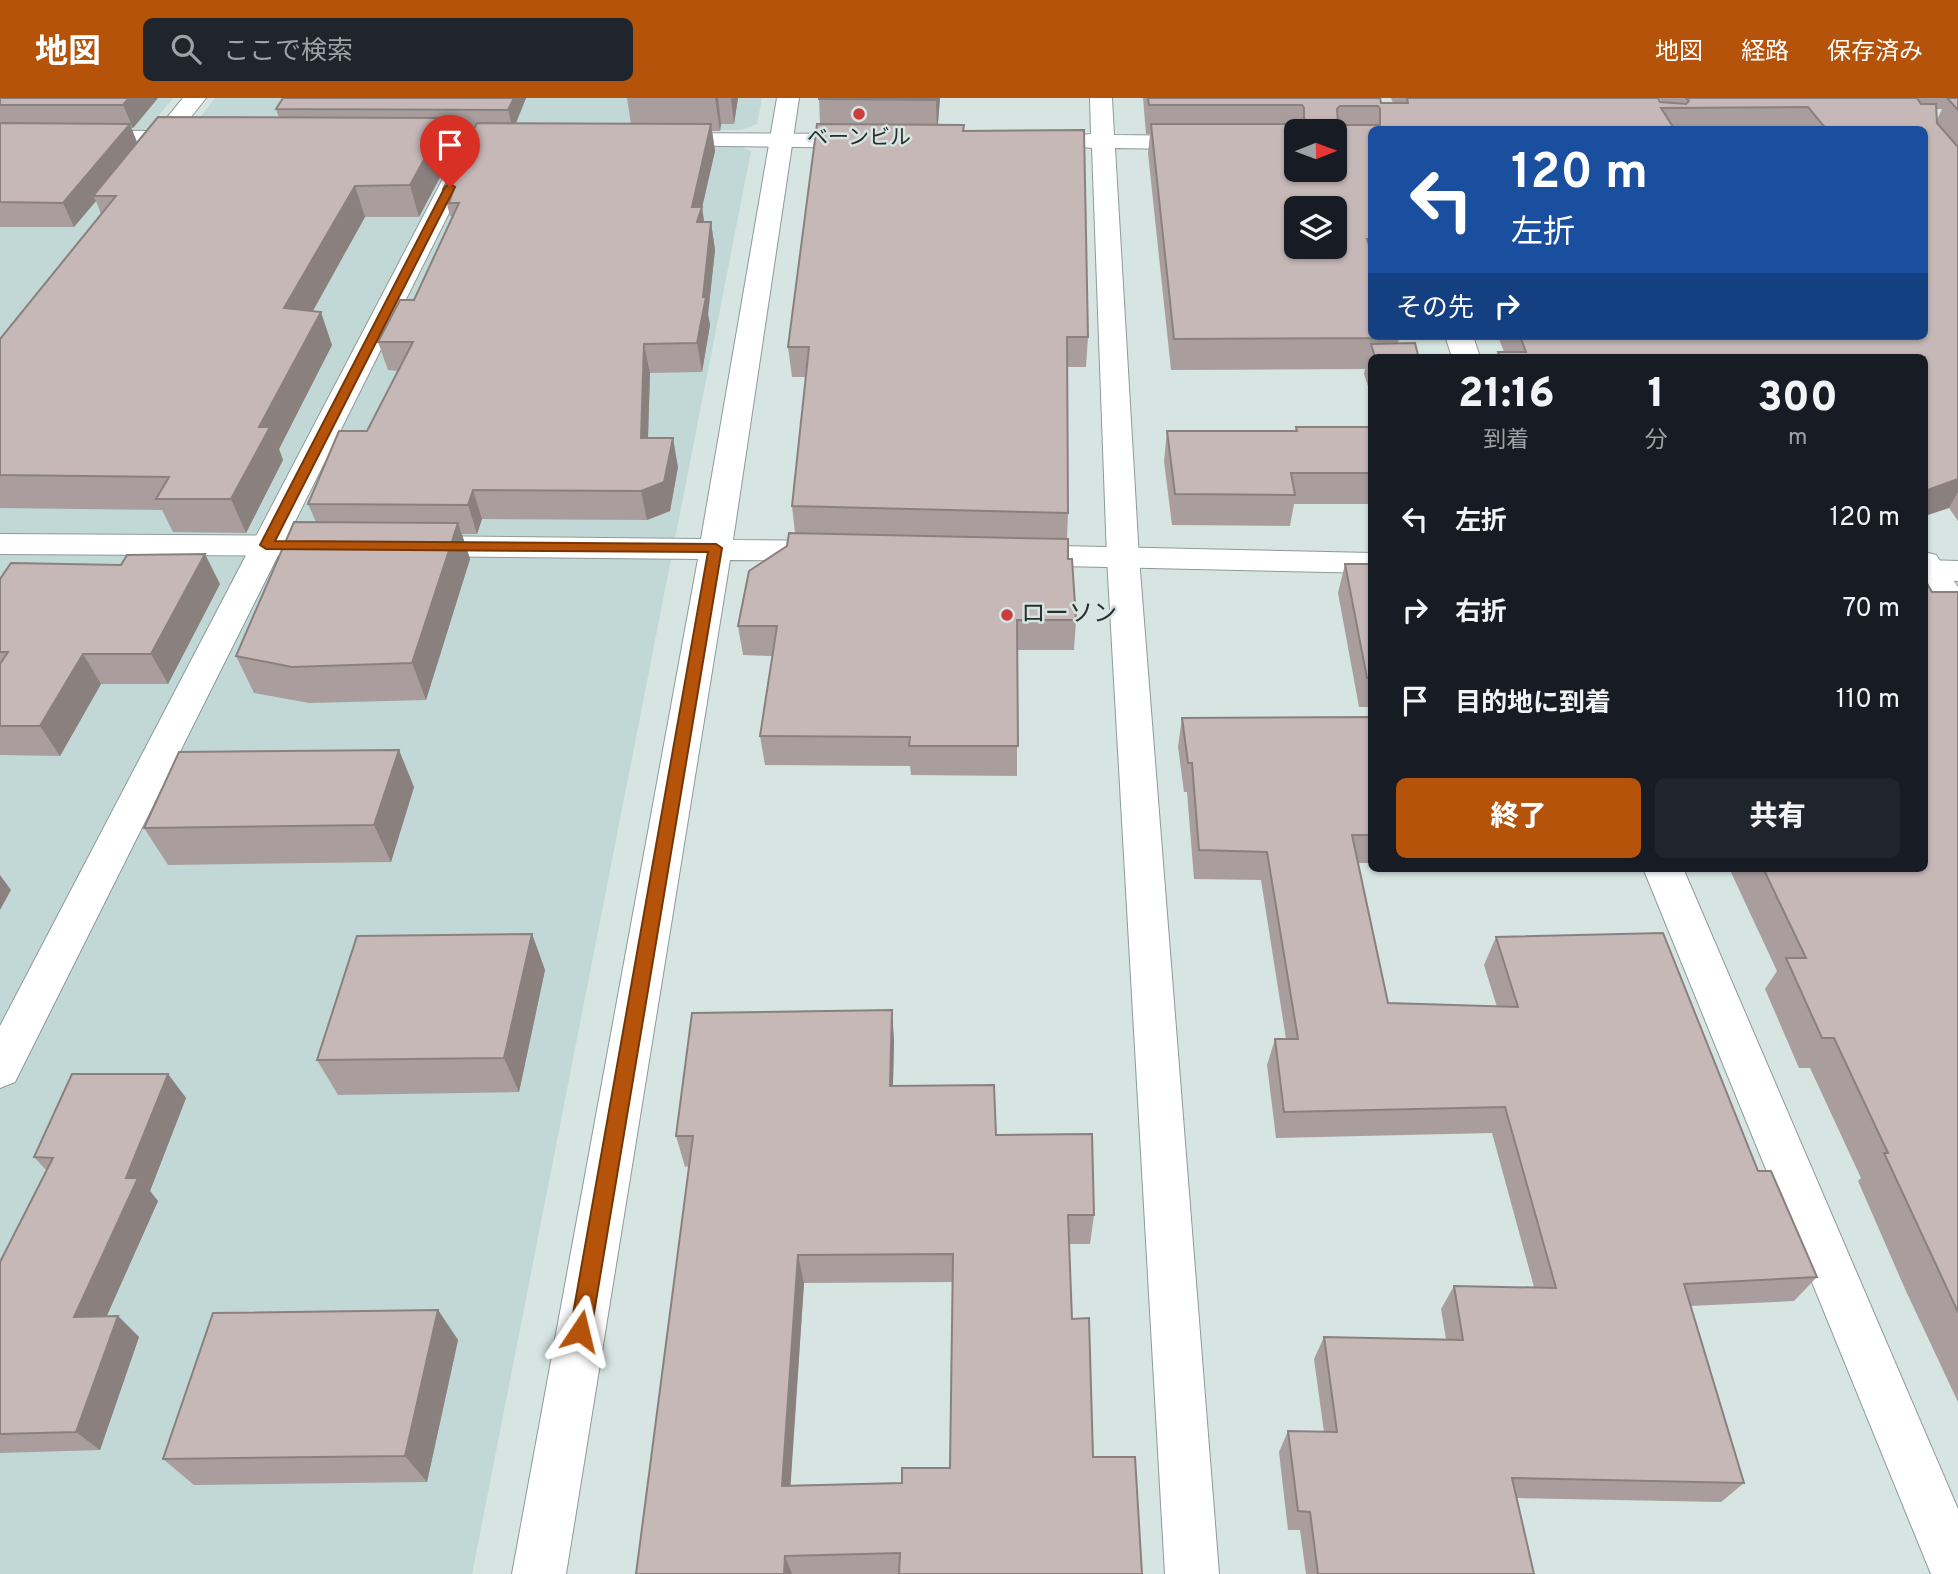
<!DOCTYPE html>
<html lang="ja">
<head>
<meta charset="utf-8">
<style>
	body { margin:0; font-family:Overpass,"Noto Sans JP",sans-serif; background:#20242c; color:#f1f3f6; height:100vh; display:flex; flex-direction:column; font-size:26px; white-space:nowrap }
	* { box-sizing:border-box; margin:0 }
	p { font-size:23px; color:#9ea1a6 }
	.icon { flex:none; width:38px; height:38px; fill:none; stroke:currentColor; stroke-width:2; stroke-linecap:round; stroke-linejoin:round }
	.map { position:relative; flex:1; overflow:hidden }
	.sheet { position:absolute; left:1368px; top:256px; width:560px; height:518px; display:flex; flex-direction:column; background:#171b24; border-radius:10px; box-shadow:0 2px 5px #0004 }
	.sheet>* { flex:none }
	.guide { position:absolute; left:1368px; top:28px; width:560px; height:214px; border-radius:10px; box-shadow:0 2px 5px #0004; background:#1a4fa0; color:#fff; overflow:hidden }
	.needle { width:46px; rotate:89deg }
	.fabs { position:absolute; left:1284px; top:21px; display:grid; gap:14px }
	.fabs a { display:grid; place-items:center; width:63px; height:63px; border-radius:10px; background:#171b24; box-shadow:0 2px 5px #0004; font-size:35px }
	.pin { position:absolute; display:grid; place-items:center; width:60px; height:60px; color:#fff; margin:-72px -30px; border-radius:50% 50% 50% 0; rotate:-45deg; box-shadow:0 0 7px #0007 }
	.pin .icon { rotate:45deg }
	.me { position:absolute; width:77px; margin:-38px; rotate:10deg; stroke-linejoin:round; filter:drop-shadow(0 0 5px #0008) }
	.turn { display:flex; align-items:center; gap:24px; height:147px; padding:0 28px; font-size:32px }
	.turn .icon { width:91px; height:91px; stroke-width:2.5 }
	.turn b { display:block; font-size:49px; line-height:60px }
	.then { display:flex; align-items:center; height:66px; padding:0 28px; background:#0003; gap:14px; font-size:26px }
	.eta { display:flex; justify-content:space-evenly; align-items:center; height:119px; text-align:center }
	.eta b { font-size:42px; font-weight:800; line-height:49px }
	.action { display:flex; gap:14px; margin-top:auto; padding:14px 28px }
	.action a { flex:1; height:80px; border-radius:10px; background:#b45309; color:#fff; font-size:28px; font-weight:800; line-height:80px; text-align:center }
	.action a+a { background:#20242c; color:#f1f3f6 }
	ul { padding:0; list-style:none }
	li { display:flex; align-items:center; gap:21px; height:91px; padding:0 28px }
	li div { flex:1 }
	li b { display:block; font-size:26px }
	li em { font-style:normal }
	header { display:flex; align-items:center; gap:42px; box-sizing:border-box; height:98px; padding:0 35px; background:#b45309; color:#fff }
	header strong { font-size:33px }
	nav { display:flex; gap:38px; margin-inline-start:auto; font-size:24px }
	.search { width:490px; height:63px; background:#20242c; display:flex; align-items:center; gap:18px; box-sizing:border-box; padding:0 24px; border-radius:10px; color:#9ea1a6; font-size:26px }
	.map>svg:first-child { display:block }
	.built { fill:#c1d8d6 }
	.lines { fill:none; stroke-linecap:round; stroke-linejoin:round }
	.minor-casing { stroke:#8d9b99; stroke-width:2 }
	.tertiary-casing { stroke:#8d9b99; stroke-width:2 }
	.minor { fill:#fff; fill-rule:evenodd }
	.tertiary { fill:#fff; fill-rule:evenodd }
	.wall { fill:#a99e9d; fill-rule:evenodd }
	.shaded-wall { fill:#8a817f }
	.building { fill:#c5b8b6; stroke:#8a817f; stroke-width:2; fill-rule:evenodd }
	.route { fill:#b45309; stroke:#753606; stroke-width:2 }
	.poi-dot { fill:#cb3c3a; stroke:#d6e4e2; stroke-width:2.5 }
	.labels { text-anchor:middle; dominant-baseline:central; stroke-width:5; stroke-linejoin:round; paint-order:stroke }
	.far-poi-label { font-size:21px; fill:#292e2d; stroke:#d6e4e2 }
	.poi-label { font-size:24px; fill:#292e2d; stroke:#d6e4e2; text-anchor:start }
</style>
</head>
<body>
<header>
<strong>地図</strong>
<div class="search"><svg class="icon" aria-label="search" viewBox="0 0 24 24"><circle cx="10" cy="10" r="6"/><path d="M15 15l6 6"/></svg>ここで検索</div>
<nav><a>地図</a><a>経路</a><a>保存済み</a></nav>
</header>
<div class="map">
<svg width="1958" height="1476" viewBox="0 0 1958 1476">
	<rect width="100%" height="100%" fill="#d6e4e2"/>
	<path class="built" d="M0,0h173l-36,44 601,3 13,6 -279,1423h-472z
		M215,0h547l-5,26 -16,6h-539l-7,-6z"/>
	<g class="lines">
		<defs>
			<path id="minor" d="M183,0h23l-26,33 22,2 3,5 -3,5 -33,2 -9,11h-16l-4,-5 5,-6 -145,-1v-14l156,1z
				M1090,0h22l2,37 183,2v14l-182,-3 24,410 80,1016h-54l-58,-1016 -15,-410 -20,-2 -4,-5 4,-5 19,-2z
				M401,34h118l8,2 4,5 -4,5 -51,2 4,5 -465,931 -15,6v-62l460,-880 -67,-2 -4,-5 4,-5z
				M660,35l206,1 8,2 4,5 -4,5 -8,2 -214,-3 -4,-5 4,-5z
				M1445,238h28l7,21h-28z
				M1925,454l11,3 22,32v37l-12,-3 -21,-33z
				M1643,770h40l275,641v65h-27z"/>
			<path id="tertiary" d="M777,0h22l-66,442 101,1 11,3 5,7 -5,7 -11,3 -104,-1 -164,1014h-54l186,-1015 -283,-3 -11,-3 -5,-7 5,-7 11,-3 286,3z
				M0,436l337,2 11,3 5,7 -5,7 -11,3 -337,-2z
				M1017,447l355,8v20l-355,-8 -11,-3 -5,-7 5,-7z
				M1925,462l33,1v20l-33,-1z"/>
		</defs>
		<use href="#minor" class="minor-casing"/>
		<use href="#tertiary" class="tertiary-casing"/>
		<use href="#minor" class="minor"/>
		<use href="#tertiary" class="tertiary"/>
	</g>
	<path class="wall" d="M0,0h158l-25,30h-2l6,14 142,-24 -3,-9 7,-11h243l-10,25 115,1 -4,-26h111l-4,26h-13l-1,7h-8l3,20 -13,56 2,15h7l4,28 -7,64 2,11 -8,47 -52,1 -2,65 30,29 -8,44 -23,9 -165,-1 -5,15h-15l8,25 -44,141 -117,3 -55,-10 -18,-37 80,-134 -8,-18 59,-73 31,-60 -10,-1 -10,-28 36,-42 38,-84h-2l-7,-27 30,-59h-23l5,19 -36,68h-54l-52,94 19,34 -53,104 4,11 -37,73 -73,-1 -11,-22 -162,-2v-169l101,-125 -5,-13 -22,26h-74z
		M819,0h121l-2,27 26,6 124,206 -2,30h-19l1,146 -1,26 1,20 8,61 -2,30h-57v126l-106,-1 -1,-9 -145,-1 -5,-29 13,-80 -30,-1 -5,-29 57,-93 -3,-27 14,-129h-14l-4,-30 32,-223z
		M1143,0h237l1,5h12l-2,-5h267l2,4h2l-3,-4h299v423l-9,-13 -24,-151h-429l2,-5h6l-6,-16h427v-206h-553v206l27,2 -1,5 20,12 8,2h-54v41l-8,-24 1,-5 -194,1 -23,-217 2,-19h-4zM1936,11h6l-5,11z
		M1296,329h76v77h-78l-4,22 -118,-1 -8,-64 3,-30h128z
		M1345,466h27v143h-13l-21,-114z
		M0,481l220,5 -52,100h-67l-41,72 -60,-1z
		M1932,494h26v810l-53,-113 -47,-108 3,-3 -51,-110h-11l-34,-79 12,-18 -48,-103h196z
		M1372,619v146h-14l30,140 109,4 -13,-42 12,-28 262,234 59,106 -23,24 -104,5 54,177 -23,19 -205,-4 18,76h-228l-6,-44h-12l-9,-78 9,-21 36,1 -10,-73 10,-22 122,2 -5,-30 13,-23 80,1 -42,-154 -216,5 -9,-73 8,-26h11l-25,-159 -67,-1 -7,-87h-3l-6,-45 4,-29z
		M414,689l-23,75 -223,3 -24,-37z
		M532,836l13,36 -26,122 -181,3 -21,-35z
		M892,912l2,32 -1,44 103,49 98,80 -4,29h-21l3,75 21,138 49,117h-506l53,-408 -4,1 -9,-31zM953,1184l-3,186 -48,15 -112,2 14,-202z
		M168,976l18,24 -36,93 8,10 -52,116 12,-1 21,21 -39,113 -100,3v-191l46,-92 -12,-13z
		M438,1212l20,30 -31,142 -233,3 -31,-26z"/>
	<path class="shaded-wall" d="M129,0h29l-25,30 -10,-23z
		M514,0h12l-13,32 -5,-20z
		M715,0h3l3,26 -1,7z
		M731,0h7l-4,26z
		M937,0h3l-3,35 -1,-33z
		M447,20l8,31 -36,68 -9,-32z
		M130,26l9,24 -46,48 3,5 -22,26 -11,-24z
		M711,26l4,27 -13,57 4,26 -5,16 -9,-43z
		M355,88l10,31 -69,124 -12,-33z
		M711,124l4,28 -7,64 2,11 -8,47 -5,-29z
		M321,214l11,33 -53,104 4,11 -37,73 -15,-34 28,-72z
		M644,246l6,29 -3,94 -6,-29z
		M673,340l5,29 -8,44 -23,9 -6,-29z
		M1958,381v13l-9,16 -24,8v-25z
		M473,392l9,29 -5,15 -9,-29z
		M458,425l12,36 -44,141 -14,-37z
		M205,456l15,30 -52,100 -17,-30z
		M83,556l18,30 -41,72 -20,-30z
		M399,652l15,37 -23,75 -17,-37z
		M0,777l11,15 -11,20z
		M532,836l13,36 -26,122 -15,-34z
		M892,912l2,32 -2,75 -2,-31z
		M168,976l18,24 -36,93 8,10 -61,137 -23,-21 52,-139z
		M798,1157l6,28 -15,226 -7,-23z
		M438,1212l20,30 -31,142 -22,-26z
		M118,1218l21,21 -39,113 -24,-18z
		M785,1458l7,18h-8z"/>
	<path class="building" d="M0,0h129l-6,7h-123z
		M283,0h231l-6,12 -232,-1z
		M819,0h118l-1,2 -117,-1z
		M1148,0h232l1,5h27l-1,-5h251l2,4 26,2 3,-3 -3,-3h231l4,6h15l1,19 21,24v332l-33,12v-134h-425l-2,-5h28l-6,-16h405v-206h-98l-19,-23 -147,1 14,22h-303v109h-5l5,15v82h27v2l-225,1 -23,-215h151l2,-2v-14l-2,-3h-153zM1340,8h38l2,3v16h-40l-2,-2 -1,-14zM1297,33h38v39h-38zM1297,110h38v39h-38z
		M1947,0h11v12z
		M158,19l289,1 -37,67 -55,1 -71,122 37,4 -62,115h11l-39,72h-75l13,-22 -169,-2v-136l116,-143h-23z
		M0,25l130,1 -67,79 -63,-1z
		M477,25l234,1 -19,83h10l-5,15h14l-8,75h3l-9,46 -53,1 -3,94h32l-9,44 -23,9 -168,-1 -5,15 -160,-1 31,-73h28l46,-89h-35l22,-42h14l45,-97h-10l5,-14h-11z
		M817,26l147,1 -1,6 121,-1 4,207h-21l1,176 -276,-7 17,-159h-21z
		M1415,245l3,12h7l1,2h-51l-4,-13z
		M1296,329h76v46h-81l4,22 -120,-1 -8,-63h130z
		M294,424l164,1 -46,140 -120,4 -56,-11z
		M789,435l279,6v20h4l4,61h-59l1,126h-109l1,-9 -150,-1 17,-110h-39l11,-55 38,-25z
		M205,456l-54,100h-68l-43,72h-40v-62l8,-12h-8v-73l11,-16 110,2 6,-10z
		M1345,466h27v114h-5z
		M1925,482l7,12h26v720l-74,-159h4l-54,-115h-12l-36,-80h20l-43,-90h162z
		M1372,619v118h-20l36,168 130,4 -22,-70 167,-4 95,238h13l46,106 -133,7 60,199 -232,-5 22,96h-216l-8,-62 -12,-1 -10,-80 49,1 -13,-95 139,3 -9,-54 102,2 -51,-181 -221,5 -9,-73h23l-31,-187 -68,-2 -7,-87h-4l-6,-45z
		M399,652l-25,75 -230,3 35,-76z
		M532,836l-28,124 -187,2 40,-124z
		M892,912l-2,76 104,-1 2,50 96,-1 2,81h-26l4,104 17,-1 4,139h42l7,117h-243l1,-21 -115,3 -1,18h-148l57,-438h-17l16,-123zM953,1156l-3,214h-48v15l-120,3 16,-231z
		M72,976h96l-42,104h12l-64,139 44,-1 -42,116 -76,2v-172l53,-104 -19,-1z
		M438,1212l-33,146 -242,3 50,-146z"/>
	<path class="route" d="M450,86l5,3 -180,354 441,3 6,4 -131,783 -3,7 -8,3 -7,-3 -3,-7 138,-779 -442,-3 -6,-4 185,-358z"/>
	<g class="poi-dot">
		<circle cx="859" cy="16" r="7"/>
		<circle cx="1007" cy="517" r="7"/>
	</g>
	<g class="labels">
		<g class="far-poi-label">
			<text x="859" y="40">ベーンビル</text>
		</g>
		<g class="poi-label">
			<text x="1021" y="517">ローソン</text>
		</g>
	</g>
</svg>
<div class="fabs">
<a><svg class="needle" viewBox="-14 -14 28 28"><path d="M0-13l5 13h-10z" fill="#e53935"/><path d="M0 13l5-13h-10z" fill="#9ea1a6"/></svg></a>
<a><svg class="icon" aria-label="layers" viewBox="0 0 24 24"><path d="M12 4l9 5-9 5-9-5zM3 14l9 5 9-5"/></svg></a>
</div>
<div class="pin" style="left:450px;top:89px;background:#d93025"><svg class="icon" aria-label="arrive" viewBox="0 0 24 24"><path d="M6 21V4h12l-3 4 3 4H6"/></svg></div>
<svg class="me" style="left:580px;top:1233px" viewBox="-20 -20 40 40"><path d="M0-17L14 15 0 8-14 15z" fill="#b45309" stroke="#fff" stroke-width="4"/></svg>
<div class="guide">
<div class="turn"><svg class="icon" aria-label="left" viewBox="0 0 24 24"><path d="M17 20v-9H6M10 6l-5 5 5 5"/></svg><div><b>120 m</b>左折</div></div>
<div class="then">その先<svg class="icon" aria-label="right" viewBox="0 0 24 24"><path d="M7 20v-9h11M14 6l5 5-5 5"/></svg></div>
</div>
<section class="sheet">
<div class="eta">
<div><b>21:16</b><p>到着</p></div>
<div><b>1</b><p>分</p></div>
<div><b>300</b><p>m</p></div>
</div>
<ul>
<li><svg class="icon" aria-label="left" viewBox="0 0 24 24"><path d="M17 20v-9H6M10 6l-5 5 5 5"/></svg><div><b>左折</b></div><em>120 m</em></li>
<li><svg class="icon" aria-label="right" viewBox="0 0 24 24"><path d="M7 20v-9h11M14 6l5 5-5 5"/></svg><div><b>右折</b></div><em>70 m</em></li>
<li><svg class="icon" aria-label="arrive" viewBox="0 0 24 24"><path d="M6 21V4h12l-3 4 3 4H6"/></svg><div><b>目的地に到着</b></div><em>110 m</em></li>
</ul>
<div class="action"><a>終了</a><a>共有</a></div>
</section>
</div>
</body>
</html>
